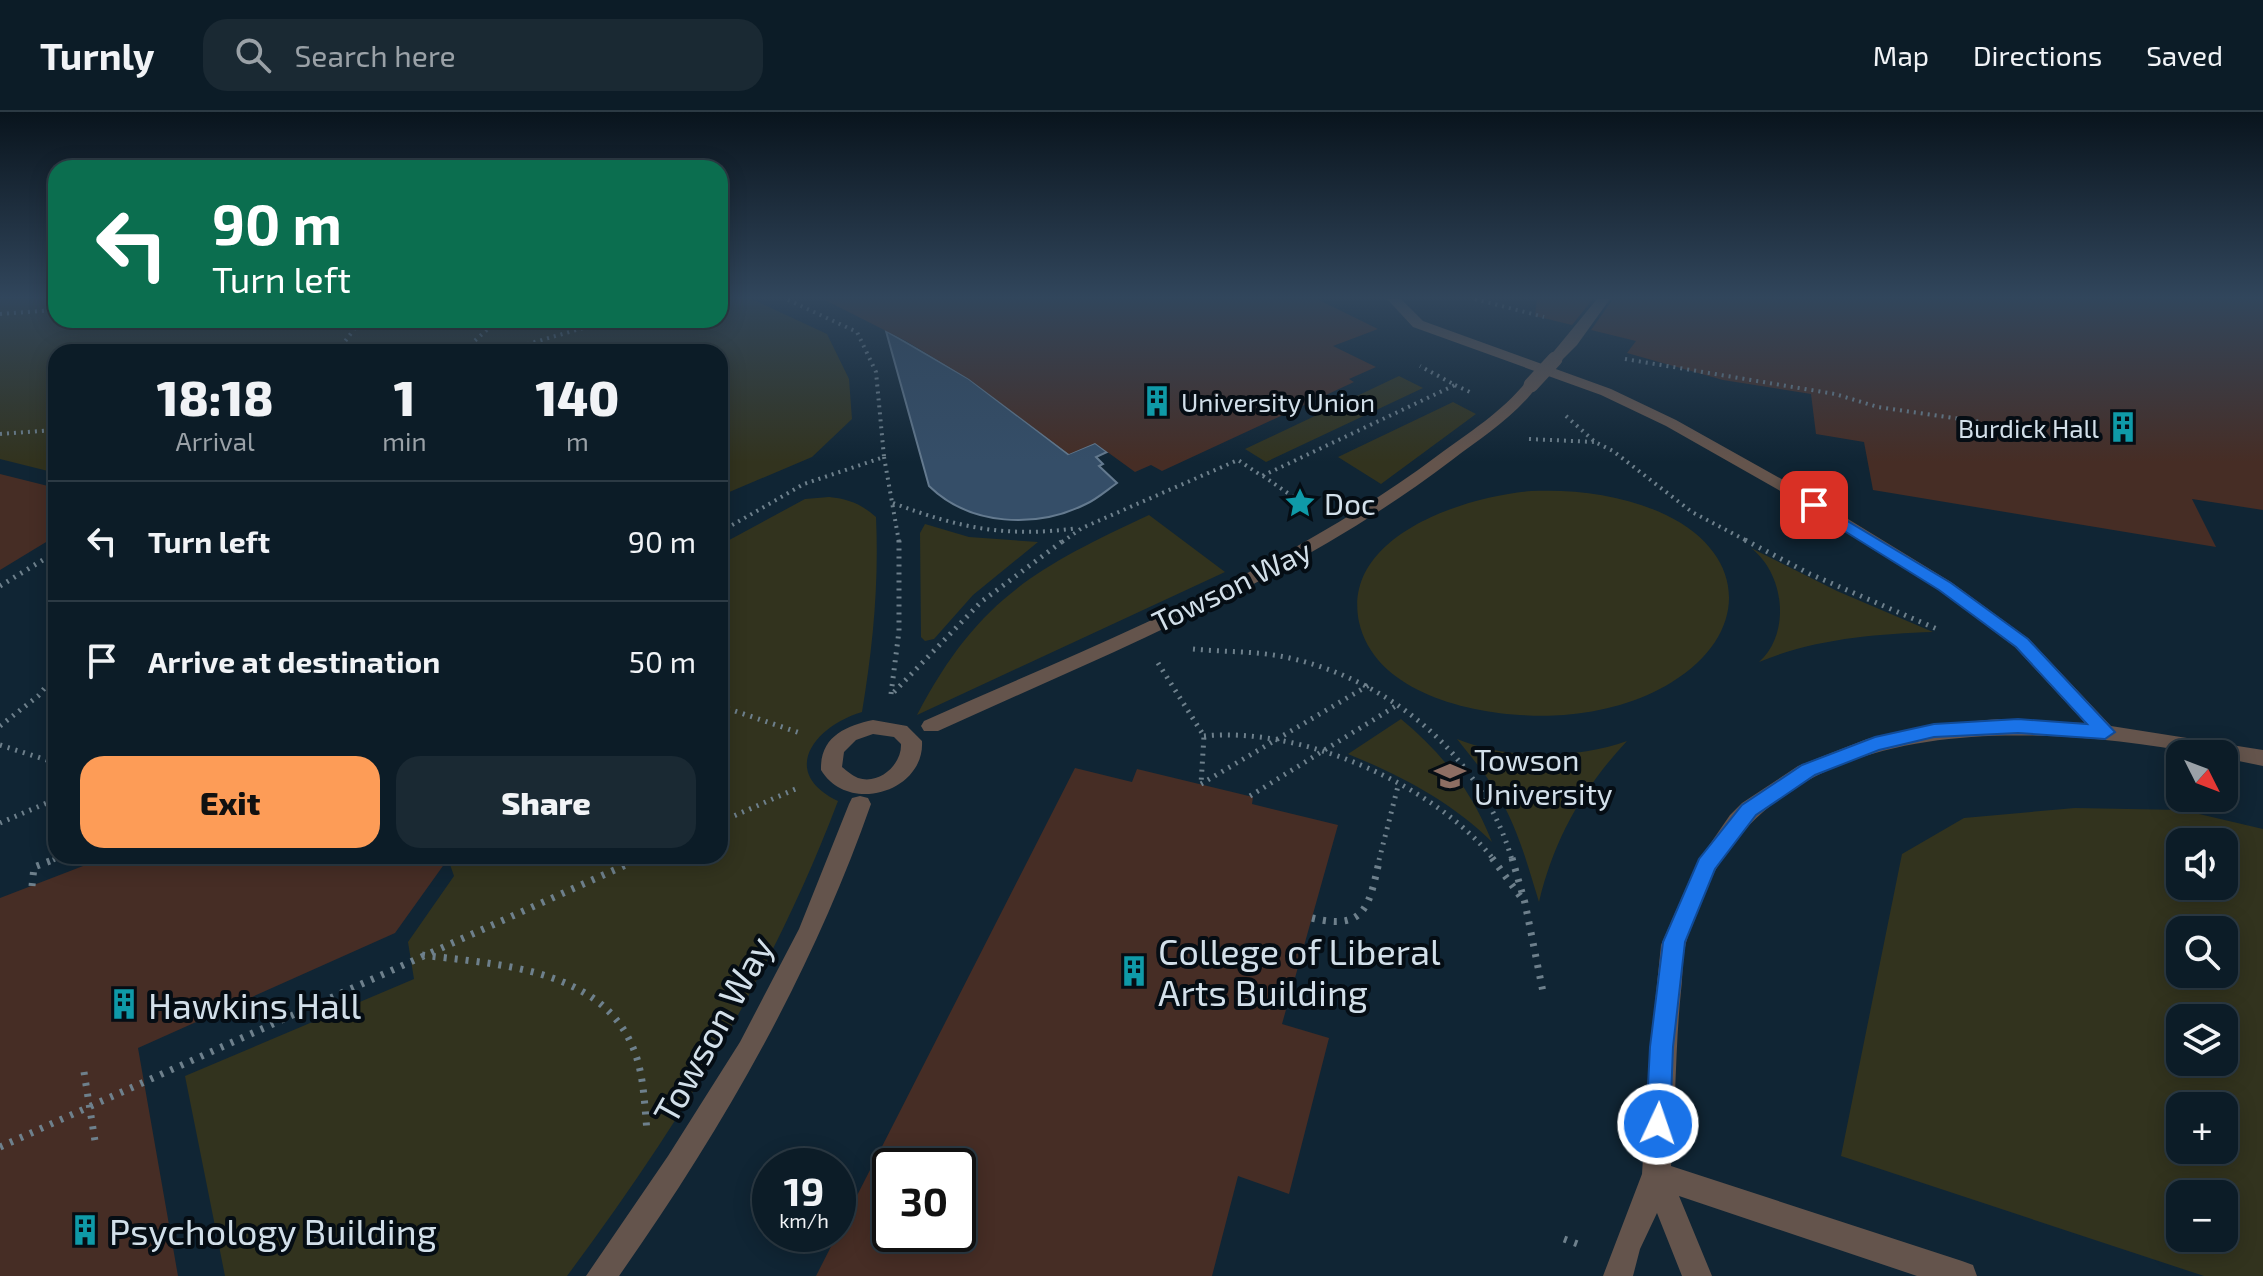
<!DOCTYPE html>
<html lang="en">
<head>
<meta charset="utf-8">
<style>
	body { margin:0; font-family:"Exo 2",sans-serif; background:#1a2933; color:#f1f3f6; height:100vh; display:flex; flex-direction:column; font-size:30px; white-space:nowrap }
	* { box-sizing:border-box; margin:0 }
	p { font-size:26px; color:#9aa1a7 }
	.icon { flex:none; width:44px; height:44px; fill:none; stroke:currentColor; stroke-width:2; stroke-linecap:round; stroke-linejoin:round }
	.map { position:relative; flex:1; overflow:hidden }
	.details { position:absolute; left:48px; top:232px; width:680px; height:520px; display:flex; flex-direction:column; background:#0c1c27; border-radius:24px; box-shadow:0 4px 20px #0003,0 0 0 2px #2c3a44 }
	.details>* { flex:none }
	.hud { position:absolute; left:48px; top:48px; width:680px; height:168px; border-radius:24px; box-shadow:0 4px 20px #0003,0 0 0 2px #2c3a44; background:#0b6e4f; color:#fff; overflow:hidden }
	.needle { width:52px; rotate:132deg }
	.controls { position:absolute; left:2166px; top:628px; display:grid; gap:16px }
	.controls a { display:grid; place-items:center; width:72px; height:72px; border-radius:16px; background:#0c1c27; box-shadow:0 4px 20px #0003,0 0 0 2px #2c3a44; font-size:40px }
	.speed { position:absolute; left:752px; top:1036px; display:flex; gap:16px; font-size:40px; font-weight:700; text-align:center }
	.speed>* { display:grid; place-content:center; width:104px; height:104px; border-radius:50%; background:#0c1c27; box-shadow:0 4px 20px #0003,0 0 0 2px #2c3a44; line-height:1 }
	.speed small { font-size:20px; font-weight:400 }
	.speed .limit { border:4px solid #111; border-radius:12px; background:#fff; color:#111 }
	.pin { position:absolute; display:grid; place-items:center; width:68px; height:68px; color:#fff; margin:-34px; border-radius:16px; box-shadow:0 4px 12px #0006 }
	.me { position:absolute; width:88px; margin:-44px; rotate:3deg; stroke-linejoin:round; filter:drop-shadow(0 0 6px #0008) }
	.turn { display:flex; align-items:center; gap:28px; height:168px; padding:0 32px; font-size:36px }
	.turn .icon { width:104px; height:104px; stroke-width:2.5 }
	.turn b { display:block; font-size:56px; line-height:68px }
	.eta { display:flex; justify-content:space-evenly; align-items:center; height:136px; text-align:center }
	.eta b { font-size:48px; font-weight:800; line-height:56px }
	.cta { display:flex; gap:16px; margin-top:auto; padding:16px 32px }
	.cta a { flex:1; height:92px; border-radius:24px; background:#fd9c57; color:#111; font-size:32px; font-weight:800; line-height:92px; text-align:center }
	.cta a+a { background:#1a2933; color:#f1f3f6 }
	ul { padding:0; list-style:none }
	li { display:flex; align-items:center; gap:24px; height:120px; padding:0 32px; border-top:2px solid #2c3a44 }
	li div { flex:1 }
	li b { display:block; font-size:30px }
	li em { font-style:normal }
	header { display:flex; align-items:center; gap:48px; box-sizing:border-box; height:112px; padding:0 40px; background:#0c1c27; border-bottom:2px solid #2c3a44 }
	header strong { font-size:38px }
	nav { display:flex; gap:44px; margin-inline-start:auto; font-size:28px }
	.search { width:560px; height:72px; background:#1a2933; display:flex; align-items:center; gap:20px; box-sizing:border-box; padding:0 28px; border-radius:24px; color:#9aa1a7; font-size:30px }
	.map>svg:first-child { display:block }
	.green { fill:#32331e; fill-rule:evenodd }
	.water { fill:#354e68; stroke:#647a8f; stroke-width:2 }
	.building { fill:#462d25; fill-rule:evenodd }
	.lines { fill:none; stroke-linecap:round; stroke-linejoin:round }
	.path-far2 { stroke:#6e808c; stroke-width:4; stroke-dasharray:2 5; stroke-linecap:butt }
	.path-far1 { stroke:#6e808c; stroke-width:5; stroke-dasharray:2 6; stroke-linecap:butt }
	.path { stroke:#6e808c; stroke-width:7; stroke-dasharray:3 8; stroke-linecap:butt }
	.minor { fill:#64544c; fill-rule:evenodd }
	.path-bridge { stroke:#6e808c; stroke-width:7; stroke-dasharray:3 8; stroke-linecap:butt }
	.minor-bridge { stroke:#64544c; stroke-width:15 }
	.route { fill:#1a73e8; stroke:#114b97; stroke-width:2 }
	.labels { text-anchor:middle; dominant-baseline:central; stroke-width:8; stroke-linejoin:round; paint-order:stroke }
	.far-poi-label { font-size:26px; fill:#d2dfe9; stroke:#050d14; text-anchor:start }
	.poi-label { font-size:30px; fill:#d2dfe9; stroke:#050d14; text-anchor:start }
	.street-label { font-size:30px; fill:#d2dfe9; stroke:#050d14 }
	.near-poi-label { font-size:36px; fill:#d2dfe9; stroke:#050d14; text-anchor:start }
	.near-street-label { font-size:36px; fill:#d2dfe9; stroke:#050d14 }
</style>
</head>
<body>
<header>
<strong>Turnly</strong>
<div class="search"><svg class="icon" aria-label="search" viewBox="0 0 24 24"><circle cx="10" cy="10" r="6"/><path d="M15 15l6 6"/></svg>Search here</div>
<nav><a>Map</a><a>Directions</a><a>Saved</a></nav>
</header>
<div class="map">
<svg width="2263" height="1164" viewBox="0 0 2263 1164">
	<rect width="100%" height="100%" fill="#102534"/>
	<path class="green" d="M0,187h56v21h664v-21h32l75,35 22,45 3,40 -40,38 -92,39v-144h-664v121l-56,-14z
		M1399,264l24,12 -157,74 -21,-13z
		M1453,290l23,12 -95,70 -43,-27z
		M1531,379c46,-2 93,4 135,24 83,40 83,120 6,167 -32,20 -71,30 -108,33 -67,5 -187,-13 -205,-93 -18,-87 108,-126 172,-131z
		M829,385c20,2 32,7 47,20 3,67 -3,129 -14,195 -47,14 -84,60 -24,89 -65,172 -161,328 -271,475h-342l-40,-200 229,-97 -6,-37 46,-66 -7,-20h273v-311l85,-46z
		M1149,403l76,57 -308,143c60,-115 118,-147 232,-200z
		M925,412l44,13 69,5 -65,53 -39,44 -9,2 -4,-4 -1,-104z
		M1751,436l86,43 96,41c-59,2 -119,7 -174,30 32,-28 26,-88 -8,-114z
		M1401,607c42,35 71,72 91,123 -40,-40 -92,-67 -144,-88z
		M1457,627c51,21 119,20 170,2 -44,47 -73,98 -88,161 -12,-39 -22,-77 -44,-112 -11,-19 -25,-34 -38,-51z
		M2075,696l107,2 81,19v447h-59l-363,-120 61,-302 62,-36zM2224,730v44h-44v-44zM2224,818v44h-44v-44zM2180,906h44v44h-44zM2224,994v44h-44v-44zM2224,1082v44h-44v-44z"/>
	<path class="water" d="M886,219l83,48 99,75 27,-11 12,9 -11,5 7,7 -4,2 18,17c-10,7 -20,16 -31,21 -50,25 -116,22 -157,-18z"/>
	<path class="building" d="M823,187h494l61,30 -45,17 43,21 -27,12 5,3 -192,89 -11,-6 -16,7 -40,-29 -26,11 -100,-75 -63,-38z
		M1537,187h56l-21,26 -37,-9z
		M1613,187h650v211l-71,-11 24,48 -343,-57 -9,-48 -48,-8 -5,-40 -88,-14 -96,-27 9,-12 -45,-11z
		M0,362l56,14v48l-56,34z
		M1075,656l57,14 5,-13 116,28 -1,7 86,21 -56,199 47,14 -40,156 -51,-18 -26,100h-396zM890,1054h68v68h-68z
		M109,744h341l-55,77 -257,115 40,228h-178v-378z"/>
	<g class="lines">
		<path class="path-far2" d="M1475,187l69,18
			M0,202l56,-4
			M337,240l24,-32
			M472,240l-2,-7 28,-25
			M500,240l111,-32
			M1625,247l210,35 43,13 104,15
			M1455,273l17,8
			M1566,304l29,26 18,9 79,61 57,30
			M0,322l56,-4
			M1529,327l66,3
			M884,345l15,85
			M1263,364l45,31
			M893,391c66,25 114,35 185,25
			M720,420l84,-48 80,-27 -8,-85 -19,-40 -71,-33
			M1062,430l20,-14 156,-68 24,16 193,-91 -35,-19"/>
		<path class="path-far1" d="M1745,428l65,34 127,55
			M0,474l56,-34
			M1193,537c30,3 63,2 92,8 105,22 197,99 227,203
			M1158,551l46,73 -3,48
			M894,580l87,-90 83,-62
			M891,582l8,-63v-91
			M720,594l80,27
			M0,614l38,-30 18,-21
			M1204,624c95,-10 231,48 290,124
			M0,633l56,18
			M1201,672l168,-99
			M1250,684l149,-92
			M720,710l80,-35
			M0,711l56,-24
			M53,748l9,-4
			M636,748l8,-4
			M1379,748l19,-74"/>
		<path class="path" d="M1492,746l28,38
			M1512,746l13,45 18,89
			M32,774l2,-19 24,-9
			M1312,806c56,14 57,-15 68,-60
			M422,843c70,9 172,12 208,86 14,28 14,59 17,90
			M0,1035l641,-289
			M1564,1127l19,7"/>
		<path class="minor" d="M1387,187h14l22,22 188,68 65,31 118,66 157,96 78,57 82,87 152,24v16l-39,-8v-4h-21c-190,-34 -456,-46 -517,189 -4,15 -3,32 -5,48 -6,58 -5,117 -10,175l291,95 11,4 4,11h-60l-238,-80 33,80h-30l-25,-63 -17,36 -7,27h-30l39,-102 7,-112 12,-117 36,-82 33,-48 12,-12 56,-37 69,-27 64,-14 67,-6 87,4 -70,-76 -76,-57 -157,-98 -116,-66 -65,-31 -188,-68z
			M1597,187h13l-33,46 -17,17h-10v-6z
			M1531,269l7,4c-22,31 -56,52 -86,75 -155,118 -338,191 -514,271h-14l-3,-5 3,-5c175,-78 358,-149 513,-265 31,-23 65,-44 89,-74z
			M873,608l34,6 15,15c3,51 -74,74 -101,29 -1,-33 24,-44 52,-50zM873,622l21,3 7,7c1,20 -21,41 -43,34 -5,-2 -11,-7 -16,-11l2,-15 12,-12z
			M860,684l8,2 3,6c-60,171 -148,324 -252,472h-33l82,-120 72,-114 59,-113 50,-125 3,-6z"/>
		<path class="path-bridge" d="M84,960l11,69"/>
		<path class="minor-bridge" d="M1531,273l24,-26"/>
	</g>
	<linearGradient id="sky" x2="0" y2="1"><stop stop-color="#09141d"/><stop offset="0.53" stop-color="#31465c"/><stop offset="1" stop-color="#31465c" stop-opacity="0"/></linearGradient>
	<rect width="2263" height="350" fill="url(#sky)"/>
	<path class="route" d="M1814,389l137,82 77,56 87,93 -10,7 -87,-6 -84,4 -55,13 -64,25 -59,40 -41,54 -30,73 -12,105 -3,77 -3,8 -9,3 -9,-3 -3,-8 4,-77 13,-105 36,-83 43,-54 60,-40 73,-28 59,-13 84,-5 69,5 -71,-77 -77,-57 -130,-81v-7z"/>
	<defs>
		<symbol id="building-bare" viewBox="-9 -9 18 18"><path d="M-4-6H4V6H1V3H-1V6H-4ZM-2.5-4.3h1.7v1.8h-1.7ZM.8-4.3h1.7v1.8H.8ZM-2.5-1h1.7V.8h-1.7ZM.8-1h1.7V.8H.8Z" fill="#0f9aa8" stroke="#050d14" stroke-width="2.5" paint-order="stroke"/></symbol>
		<symbol id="sight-bare" viewBox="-9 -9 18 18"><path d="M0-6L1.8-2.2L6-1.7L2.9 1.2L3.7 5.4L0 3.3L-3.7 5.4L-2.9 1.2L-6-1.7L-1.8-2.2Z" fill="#0f9aa8" stroke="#050d14" stroke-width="2.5" paint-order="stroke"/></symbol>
		<symbol id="university-bare" viewBox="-9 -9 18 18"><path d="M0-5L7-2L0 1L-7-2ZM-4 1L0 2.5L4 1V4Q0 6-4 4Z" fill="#8d6e63" stroke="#050d14" stroke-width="2.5" paint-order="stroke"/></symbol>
	</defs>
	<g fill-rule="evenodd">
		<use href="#building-bare" x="1135" y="267" width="44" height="44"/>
		<use href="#building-bare" x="2101" y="293" width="44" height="44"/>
		<use href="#sight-bare" x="1278" y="369" width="44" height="44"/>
		<use href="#university-bare" x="1428" y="642" width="44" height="44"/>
		<use href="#building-bare" x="1112" y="837" width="44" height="44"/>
		<use href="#building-bare" x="102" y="870" width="44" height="44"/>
		<use href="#building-bare" x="63" y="1096" width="44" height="44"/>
	</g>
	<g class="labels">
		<g class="far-poi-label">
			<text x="1181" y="289">University Union</text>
			<text x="2099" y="315" text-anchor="end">Burdick Hall</text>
		</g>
		<g class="poi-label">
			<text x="1324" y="391">Doc</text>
			<text x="1474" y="647">Towson<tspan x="1474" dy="34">University</tspan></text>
		</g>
		<g class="street-label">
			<text transform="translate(1231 473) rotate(-26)">Towson Way</text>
		</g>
		<g class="near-poi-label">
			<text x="1158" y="838">College of Liberal<tspan x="1158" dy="41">Arts Building</tspan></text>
			<text x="148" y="892">Hawkins Hall</text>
			<text x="109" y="1118">Psychology Building</text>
		</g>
		<g class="near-street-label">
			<text transform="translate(712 917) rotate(-61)">Towson Way</text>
		</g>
	</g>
</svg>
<div class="controls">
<a><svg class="needle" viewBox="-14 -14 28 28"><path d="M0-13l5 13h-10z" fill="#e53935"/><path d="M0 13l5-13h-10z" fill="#9aa1a7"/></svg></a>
<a><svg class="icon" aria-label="sound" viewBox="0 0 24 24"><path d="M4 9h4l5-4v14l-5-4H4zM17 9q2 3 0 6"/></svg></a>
<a><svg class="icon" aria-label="search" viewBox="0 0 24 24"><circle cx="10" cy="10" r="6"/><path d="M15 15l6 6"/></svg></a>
<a><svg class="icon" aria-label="layers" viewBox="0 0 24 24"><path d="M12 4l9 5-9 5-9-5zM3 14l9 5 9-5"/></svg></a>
<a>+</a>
<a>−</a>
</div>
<div class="speed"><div>19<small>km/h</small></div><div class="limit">30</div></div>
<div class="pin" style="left:1814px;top:393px;background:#d93025"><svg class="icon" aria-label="arrive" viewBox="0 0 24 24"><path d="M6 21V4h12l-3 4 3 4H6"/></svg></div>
<svg class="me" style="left:1658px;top:1012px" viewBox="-20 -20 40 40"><circle r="17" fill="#1a73e8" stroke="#fff" stroke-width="3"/><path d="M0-11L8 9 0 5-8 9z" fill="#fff"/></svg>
<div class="hud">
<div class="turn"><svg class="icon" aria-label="left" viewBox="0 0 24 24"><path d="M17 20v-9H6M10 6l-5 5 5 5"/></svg><div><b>90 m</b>Turn left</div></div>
</div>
<section class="details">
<div class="eta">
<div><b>18:18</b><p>Arrival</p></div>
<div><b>1</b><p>min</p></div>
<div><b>140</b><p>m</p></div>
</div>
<ul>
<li><svg class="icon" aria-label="left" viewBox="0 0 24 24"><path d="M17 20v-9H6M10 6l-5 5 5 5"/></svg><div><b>Turn left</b></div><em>90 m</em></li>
<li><svg class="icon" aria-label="arrive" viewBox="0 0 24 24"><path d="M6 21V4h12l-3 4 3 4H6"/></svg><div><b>Arrive at destination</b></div><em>50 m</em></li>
</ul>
<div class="cta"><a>Exit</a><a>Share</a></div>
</section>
</div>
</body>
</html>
